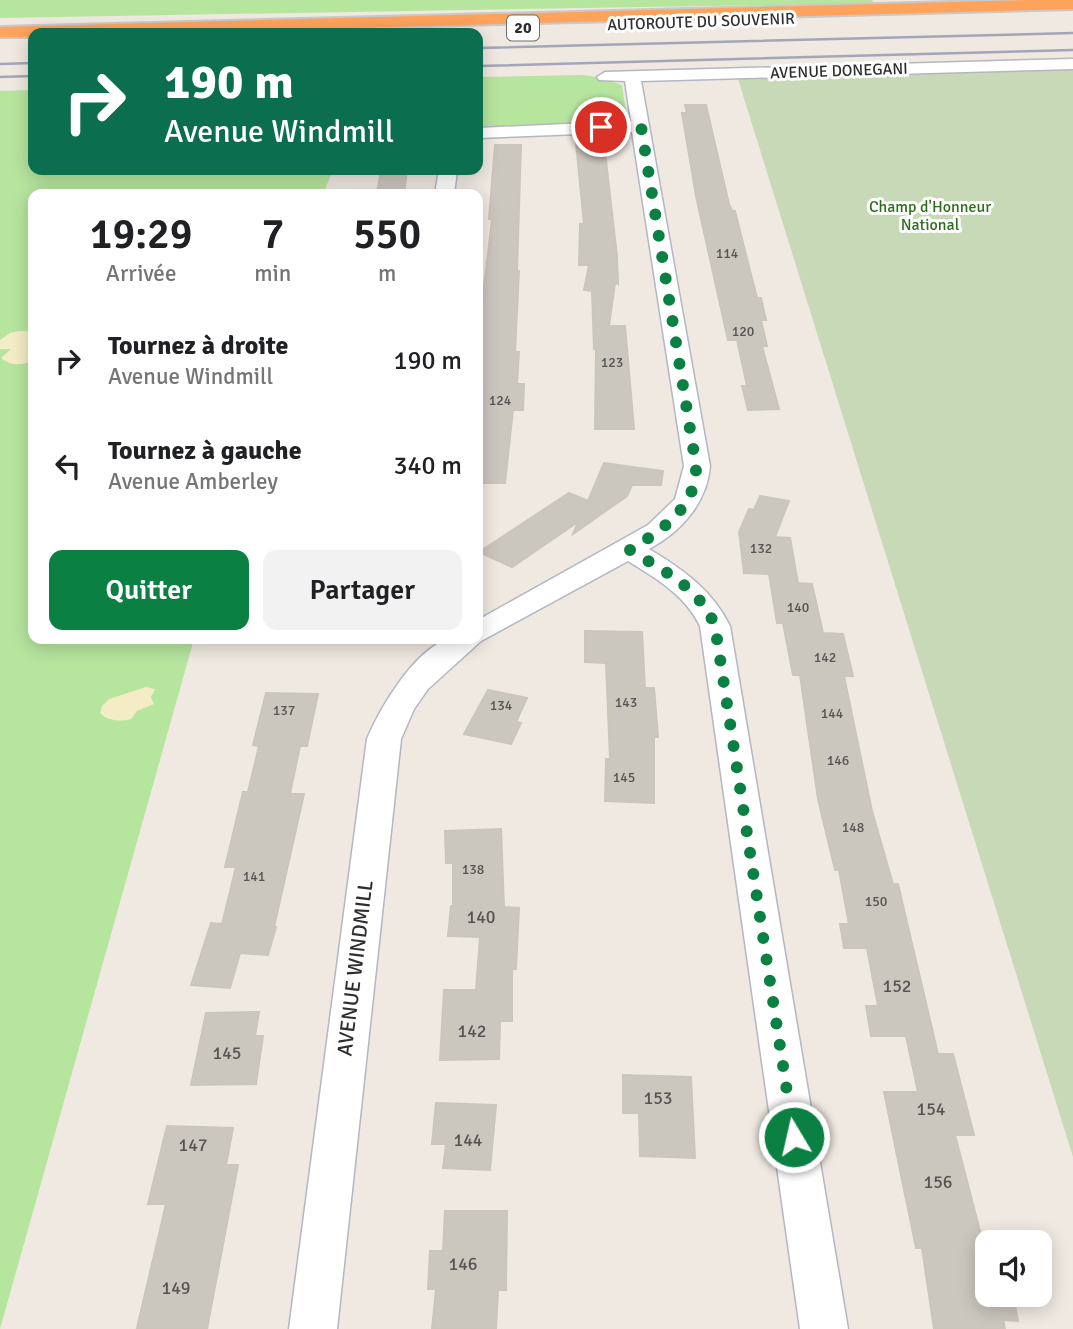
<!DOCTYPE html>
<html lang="fr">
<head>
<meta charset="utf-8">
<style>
	body { margin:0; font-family:Signika,sans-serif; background:#f2f2f2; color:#202124; height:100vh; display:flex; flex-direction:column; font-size:26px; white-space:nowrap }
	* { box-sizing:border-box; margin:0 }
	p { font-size:23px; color:#757577 }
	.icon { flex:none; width:38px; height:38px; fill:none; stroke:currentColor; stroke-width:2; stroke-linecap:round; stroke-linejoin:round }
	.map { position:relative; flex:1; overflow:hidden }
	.panel { position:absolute; left:28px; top:189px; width:455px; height:455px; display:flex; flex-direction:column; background:#fff; border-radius:14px; box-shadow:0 4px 18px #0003 }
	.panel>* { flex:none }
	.top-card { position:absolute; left:28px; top:28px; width:455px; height:147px; border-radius:14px; box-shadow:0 4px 18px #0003; background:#0b6e4f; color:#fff; overflow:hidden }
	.tools { position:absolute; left:975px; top:1230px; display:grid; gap:14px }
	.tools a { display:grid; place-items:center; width:77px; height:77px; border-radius:14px; background:#fff; box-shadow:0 4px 18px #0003; font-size:35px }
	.pin { position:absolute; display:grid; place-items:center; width:60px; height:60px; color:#fff; margin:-30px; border:4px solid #fff; border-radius:50%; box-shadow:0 2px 7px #0007 }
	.me { position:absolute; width:77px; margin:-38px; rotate:351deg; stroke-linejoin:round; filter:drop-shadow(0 0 5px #0008) }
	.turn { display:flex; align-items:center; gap:24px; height:147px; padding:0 21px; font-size:32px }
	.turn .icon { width:91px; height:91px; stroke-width:2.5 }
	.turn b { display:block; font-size:49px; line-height:60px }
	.eta { display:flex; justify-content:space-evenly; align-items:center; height:119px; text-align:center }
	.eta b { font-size:42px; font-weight:600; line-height:49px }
	.cta { display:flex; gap:14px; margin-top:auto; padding:14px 21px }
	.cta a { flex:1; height:80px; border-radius:14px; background:#0b8043; color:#fff; font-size:28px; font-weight:600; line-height:80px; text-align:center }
	.cta a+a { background:#f2f2f2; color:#202124 }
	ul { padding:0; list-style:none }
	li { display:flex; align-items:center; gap:21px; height:105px; padding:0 21px }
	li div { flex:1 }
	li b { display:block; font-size:26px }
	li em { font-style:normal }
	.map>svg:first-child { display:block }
	.green { fill:#b6e59e }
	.sand { fill:#f3ecc5 }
	.cemetery { fill:#c8d9b8 }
	.building { fill:#cbc7bf; stroke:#cbc5ba; stroke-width:2 }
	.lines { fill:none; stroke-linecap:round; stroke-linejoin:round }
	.minor-casing { stroke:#b4b7c1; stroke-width:3 }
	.motorway-casing { stroke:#c9c9c9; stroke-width:4 }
	.minor { fill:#fff; fill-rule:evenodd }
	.motorway { fill:#ffa35c; fill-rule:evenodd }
	.rail { stroke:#a3a6b8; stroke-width:2.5 }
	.route { stroke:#0b8043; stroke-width:12; stroke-dasharray:0 21.6 }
	.labels { text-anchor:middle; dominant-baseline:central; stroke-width:6; stroke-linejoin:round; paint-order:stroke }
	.number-label { font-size:14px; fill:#555452 }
	.far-street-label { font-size:16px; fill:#2e2e2e; stroke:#fff }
	.shield { fill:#fff; stroke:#6d6d6d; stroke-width:2 }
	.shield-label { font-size:16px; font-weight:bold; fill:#2e2e2e }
	.far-park-label { font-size:16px; fill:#2c6e1b; stroke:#fff }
	.near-number-label { font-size:18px; fill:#555452 }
	.near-street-label { font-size:21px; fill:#2e2e2e; stroke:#fff }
</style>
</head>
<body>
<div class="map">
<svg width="1073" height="1329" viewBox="0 0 1073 1329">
	<rect width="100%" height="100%" fill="#efe9e1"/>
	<path class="green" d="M0,0h872l2,3 -874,15z
		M581,75c15,1 27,5 41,10l5,33 -14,4 -135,5v-50z
		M33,90v80h300l-10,24h-290v445h161l-194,690v-1238z"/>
	<path class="sand" d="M19,331h14v16l-6,2 6,5v6c-9,6 -24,6 -32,-2l10,-9h-11v-9l10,-7z
		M146,687l9,2 -4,8 3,7 -17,7 -6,8c-10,3 -24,2 -31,-6l2,-7 7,-7z"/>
	<path class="cemetery" d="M1073,69v1088l-335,-1078z"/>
	<path class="building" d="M685,105h21l23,99 3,7h3l22,87h4l5,22h-5l6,26h-5l17,63 -31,1 -6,-24h5l-10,-46h-9l-32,-144 -14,-83h5z
		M576,143h28l13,113 1,28 -3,-1 -6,43h16l9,103h-39l1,-80h-2l-2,-58 -8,-1 5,-25h-10l1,-41h4z
		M495,145h26l-4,126h2l-4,81h4l-2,32h7l-1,26h-10l-8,73h-27l4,-179 10,-85h-3z
		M381,170h26l-3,24h-27z
		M604,463l59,8 -2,14h-29l-5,11 -54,38 5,-12 -66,45 -33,-15 90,-59 19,8z
		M760,496l29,5 -14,36 15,1 8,45 14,1 11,49 20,1 10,42h-9l28,135 21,73h5l40,170h15l21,81h-19l32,123v37h26l5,26 -15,-1 2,9h-71l-12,-81h-6l-32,-156h34l-12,-56h-35l-5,-30h12l-11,-58h-23l-4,-24h9l-10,-54h-4l-17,-71 -18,-124h-7l-10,-52h-6l-8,-49 -25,-1 -5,-41 10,-23 5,1z
		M585,631l57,1 3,56h9l4,49h-4v66l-49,-2 1,-42h4l-4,-96 -21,-1z
		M488,690l39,8 -11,24 5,1 -10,21 -47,-10z
		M266,693l52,1 -11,52h-7l-10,48h14l-30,133h2l-8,28 -28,-2 -10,35 -39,-3 20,-62 11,1 14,-57h-11l18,-75h5l11,-46 -6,-1z
		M501,829l3,78 15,1 -3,61h-4v52h-12l-1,38 -59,1 4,-70h32l4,-53 -32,-1 3,-30h2v-43h-7l-1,-32z
		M259,1012l-4,24h8l-7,48 -65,1 15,-72z
		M623,1075l68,2 4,81 -55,-2 -1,-43h-16z
		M436,1103l60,2 -6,65 -47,-2 3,-24h-14z
		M167,1126l66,2 -7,37h12l-31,164 -70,-1 29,-124h-18z
		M445,1211h62l-1,79h-8l-2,39h-64l4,-40h-8l2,-38h13z"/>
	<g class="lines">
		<defs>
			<path id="minor" d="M1073,59v10l-432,12 69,385c-3,37 -29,66 -61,83 35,21 63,41 81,77l118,703h-48l-100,-703c-15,-31 -43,-47 -72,-65l-147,80 -53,48 -14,20 -13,30 -64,590h-48l78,-590c13,-31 45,-85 78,-99 8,-4 23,-1 33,-1v-19l170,-95 27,-26 9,-33 -52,-334 -154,6v-10l153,-7 -6,-40 -26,-1 -2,-3 8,-5z
				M439,170h18l-3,24h-19z"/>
			<path id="motorway" d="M1026,0h47v9l-912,24h-128v4h-33v-10z"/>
		</defs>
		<use href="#minor" class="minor-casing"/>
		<use href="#motorway" class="motorway-casing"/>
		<use href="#minor" class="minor"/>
		<use href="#motorway" class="motorway"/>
		<path class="rail" d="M478,48l595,-15
			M0,64l33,-1
			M478,66l595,-16
			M0,77l33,-1"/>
	</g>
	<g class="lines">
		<path class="route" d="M601,127l40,-1 55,340c1,41 -34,64 -66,84 34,21 70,38 85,76l79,511"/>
	</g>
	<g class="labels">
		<g class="number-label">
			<text x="727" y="253">114</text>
			<text x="743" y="331">120</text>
			<text x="612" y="362">123</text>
			<text x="500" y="400">124</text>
			<text x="761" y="548">132</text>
			<text x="798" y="607">140</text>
			<text x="825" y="657">142</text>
			<text x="626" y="702">143</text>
			<text x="501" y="705">134</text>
			<text x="284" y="710">137</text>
			<text x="832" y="713">144</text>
			<text x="838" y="760">146</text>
			<text x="624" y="777">145</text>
			<text x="853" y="827">148</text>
			<text x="473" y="869">138</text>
			<text x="254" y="876">141</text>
			<text x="876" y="901">150</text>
		</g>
		<g class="far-street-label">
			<text transform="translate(701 22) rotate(-2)">AUTOROUTE DU SOUVENIR</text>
			<text transform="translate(839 71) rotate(-2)">AVENUE DONEGANI</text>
		</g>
		<rect class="shield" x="507" y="15.5" width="32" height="25" rx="5"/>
		<g class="shield-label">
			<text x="523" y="28">20</text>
		</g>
		<g class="far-park-label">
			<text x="930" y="207">Champ d'Honneur<tspan x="930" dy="18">National</tspan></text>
		</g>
		<g class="near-number-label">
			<text x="481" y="917">140</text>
			<text x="897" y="986">152</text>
			<text x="472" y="1031">142</text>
			<text x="227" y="1053">145</text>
			<text x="658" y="1098">153</text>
			<text x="931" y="1109">154</text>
			<text x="468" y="1140">144</text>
			<text x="193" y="1145">147</text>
			<text x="938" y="1182">156</text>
			<text x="463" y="1264">146</text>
			<text x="176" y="1288">149</text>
		</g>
		<g class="near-street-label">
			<text transform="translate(355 968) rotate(-83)">AVENUE WINDMILL</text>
		</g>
	</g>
</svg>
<div class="tools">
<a><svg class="icon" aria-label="sound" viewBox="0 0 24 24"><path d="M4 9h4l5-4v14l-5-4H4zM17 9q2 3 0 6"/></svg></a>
</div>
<div class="pin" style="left:601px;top:127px;background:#d93025"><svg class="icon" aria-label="arrive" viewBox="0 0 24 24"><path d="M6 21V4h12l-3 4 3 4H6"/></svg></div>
<svg class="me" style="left:794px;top:1137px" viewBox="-20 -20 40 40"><circle r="17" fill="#0b8043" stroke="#fff" stroke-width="3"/><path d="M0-11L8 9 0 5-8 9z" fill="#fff"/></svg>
<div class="top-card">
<div class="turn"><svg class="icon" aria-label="right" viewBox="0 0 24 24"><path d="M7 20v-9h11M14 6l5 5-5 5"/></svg><div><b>190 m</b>Avenue Windmill</div></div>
</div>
<section class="panel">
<div class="eta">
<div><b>19:29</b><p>Arrivée</p></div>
<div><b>7</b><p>min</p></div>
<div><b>550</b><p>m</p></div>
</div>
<ul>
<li><svg class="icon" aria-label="right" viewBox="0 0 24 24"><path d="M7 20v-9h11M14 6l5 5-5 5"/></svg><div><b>Tournez à droite</b><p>Avenue Windmill</p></div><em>190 m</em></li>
<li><svg class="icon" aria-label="left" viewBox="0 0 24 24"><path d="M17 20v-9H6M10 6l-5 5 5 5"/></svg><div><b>Tournez à gauche</b><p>Avenue Amberley</p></div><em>340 m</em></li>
</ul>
<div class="cta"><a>Quitter</a><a>Partager</a></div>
</section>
</div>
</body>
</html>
